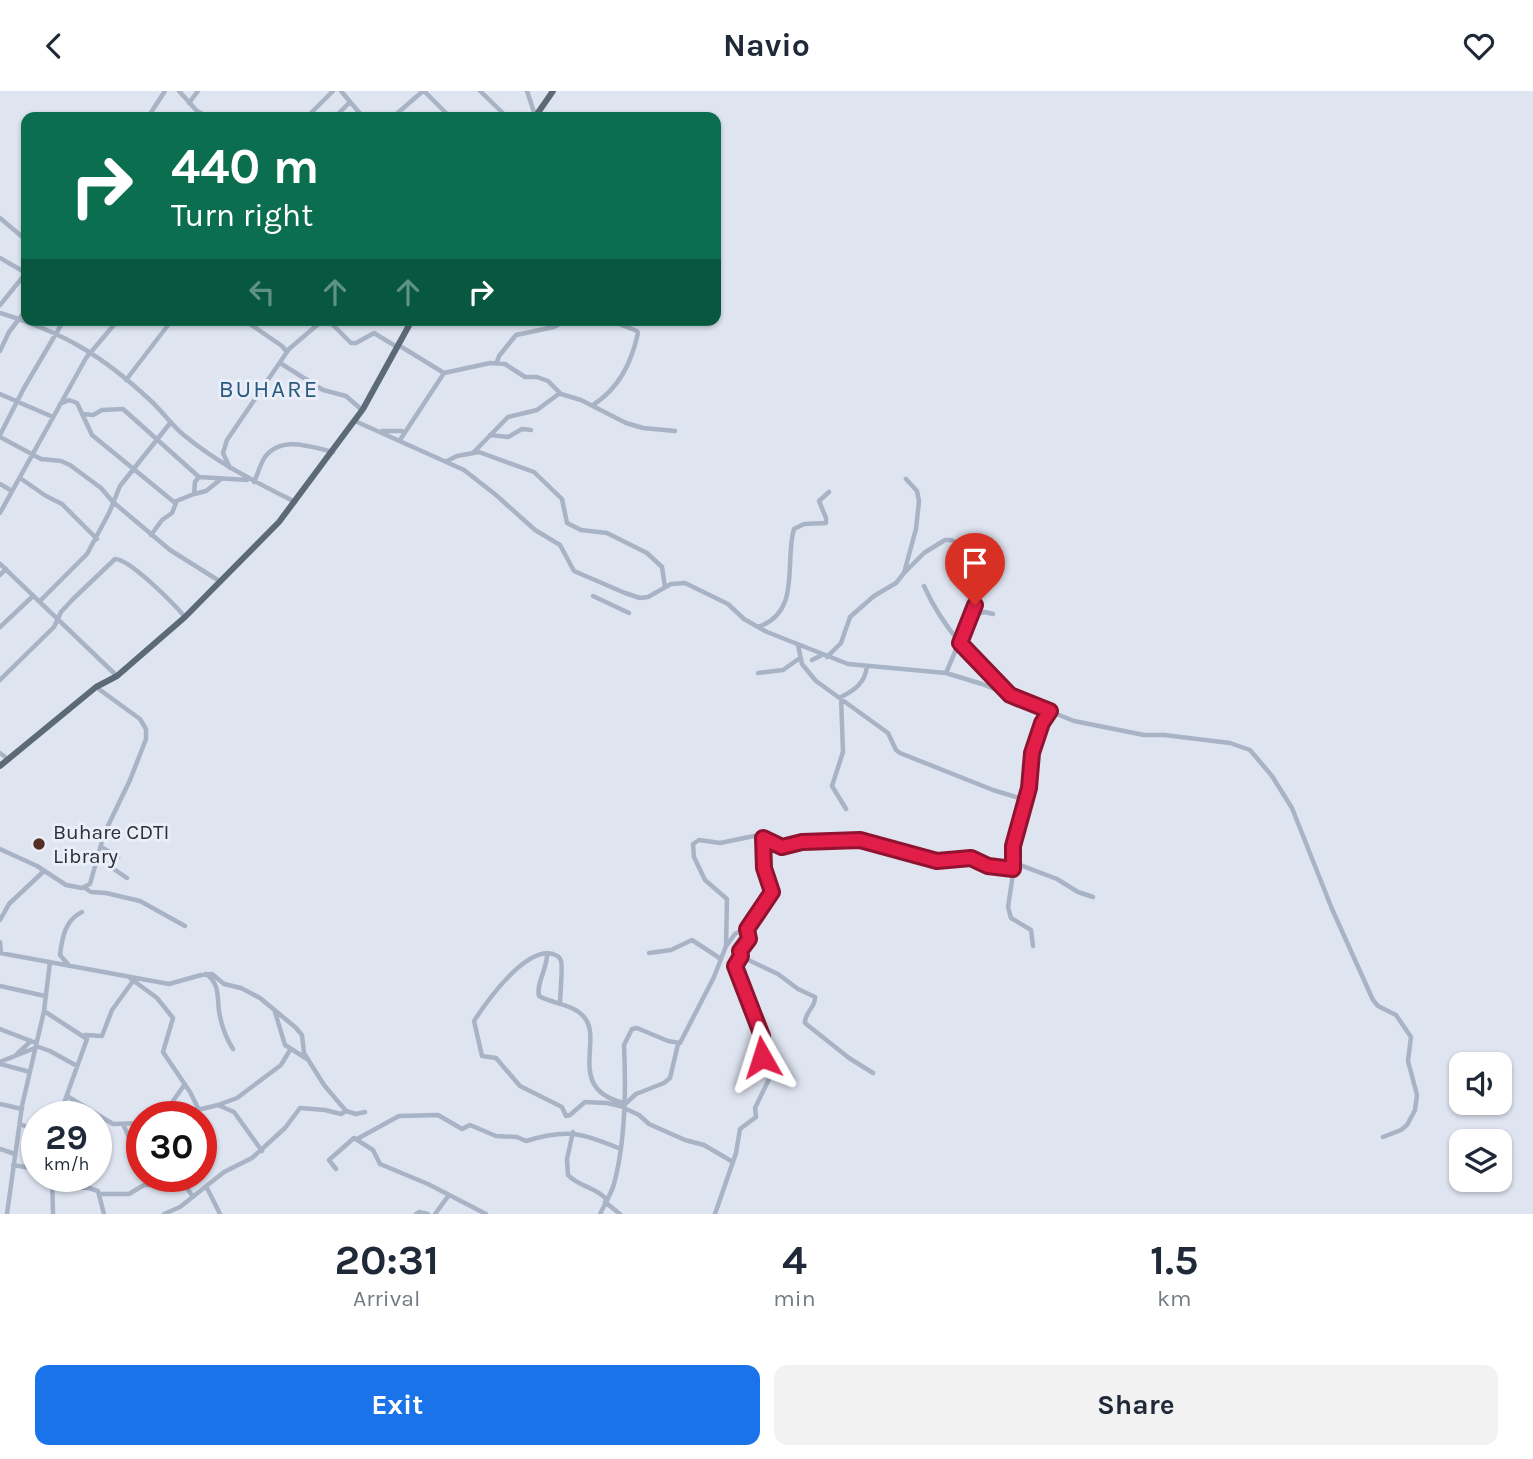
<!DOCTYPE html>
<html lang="en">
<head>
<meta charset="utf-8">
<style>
	body { margin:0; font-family:Karla,sans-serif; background:#f2f2f3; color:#1f2937; height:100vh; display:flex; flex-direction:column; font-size:26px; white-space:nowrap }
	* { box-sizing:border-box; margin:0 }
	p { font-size:23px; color:#747a83 }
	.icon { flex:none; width:38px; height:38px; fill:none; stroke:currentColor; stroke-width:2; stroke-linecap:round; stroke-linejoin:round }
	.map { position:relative; height:1123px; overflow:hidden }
	.panel { display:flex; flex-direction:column; background:#fff; flex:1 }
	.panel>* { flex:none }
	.banner { position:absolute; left:21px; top:21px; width:700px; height:214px; border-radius:14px; box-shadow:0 2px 5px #0004; background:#0b6e4f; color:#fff; overflow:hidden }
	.fabs { position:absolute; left:1449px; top:961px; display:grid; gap:14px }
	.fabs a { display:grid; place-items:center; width:63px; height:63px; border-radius:14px; background:#fff; box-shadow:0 2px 5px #0004; font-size:35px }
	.speed { position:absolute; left:21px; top:1010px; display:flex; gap:14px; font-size:35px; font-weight:700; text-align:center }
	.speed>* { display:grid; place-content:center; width:91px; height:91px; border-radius:50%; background:#fff; box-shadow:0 2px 5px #0004; line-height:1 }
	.speed small { font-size:18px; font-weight:400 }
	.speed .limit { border:10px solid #d22; background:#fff; color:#111 }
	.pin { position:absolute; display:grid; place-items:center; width:60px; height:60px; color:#fff; margin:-72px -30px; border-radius:50% 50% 50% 0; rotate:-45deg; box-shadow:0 0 7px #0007 }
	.pin .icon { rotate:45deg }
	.me { position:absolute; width:77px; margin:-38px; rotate:354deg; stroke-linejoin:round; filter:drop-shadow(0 0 5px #0008) }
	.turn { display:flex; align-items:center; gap:24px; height:147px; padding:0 35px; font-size:32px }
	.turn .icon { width:91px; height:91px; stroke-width:2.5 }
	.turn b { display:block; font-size:49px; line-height:60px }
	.lanes { display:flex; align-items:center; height:66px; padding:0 35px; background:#0003; justify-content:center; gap:35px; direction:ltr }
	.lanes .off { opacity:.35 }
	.eta { display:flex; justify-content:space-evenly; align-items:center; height:119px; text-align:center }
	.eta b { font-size:42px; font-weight:700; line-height:49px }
	.cta { display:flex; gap:14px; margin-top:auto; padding:14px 35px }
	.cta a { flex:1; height:80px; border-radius:14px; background:#1a73e8; color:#fff; font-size:28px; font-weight:700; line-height:80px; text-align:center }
	.cta a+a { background:#f2f2f3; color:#1f2937 }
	header { display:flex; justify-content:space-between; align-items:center; height:91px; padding:0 35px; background:#fff; font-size:32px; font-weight:700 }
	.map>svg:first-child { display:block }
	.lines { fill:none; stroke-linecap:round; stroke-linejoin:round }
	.minor { stroke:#a8b3c5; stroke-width:4.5 }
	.major { stroke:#5c6976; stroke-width:6 }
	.route-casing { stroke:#92132f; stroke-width:18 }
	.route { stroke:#e11d48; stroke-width:12 }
	.poi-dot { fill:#542f23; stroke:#eaeef8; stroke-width:2.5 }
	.labels { text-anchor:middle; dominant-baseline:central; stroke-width:6; stroke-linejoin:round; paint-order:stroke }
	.poi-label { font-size:21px; fill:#2a3036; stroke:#eaeef8; text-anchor:start }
	.quarter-label { font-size:24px; letter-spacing:2px; fill:#2a5b7e; stroke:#eaeef8 }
</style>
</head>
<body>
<header><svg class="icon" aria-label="back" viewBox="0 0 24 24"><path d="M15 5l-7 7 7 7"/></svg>Navio<svg class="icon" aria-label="heart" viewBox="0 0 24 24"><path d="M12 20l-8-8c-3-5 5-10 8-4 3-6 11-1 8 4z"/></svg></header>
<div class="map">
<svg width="1533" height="1123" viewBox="0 0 1533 1123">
	<rect width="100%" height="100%" fill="#dee4f0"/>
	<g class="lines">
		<path class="minor" d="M179,0l18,20 11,6
			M341,0l22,26
			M424,0l26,26
			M480,0l27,26
			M527,0l8,24
			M189,12l9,-12
			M148,26l17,-26
			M193,26l3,-3 10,3
			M307,26l26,-26
			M335,26l15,-15
			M393,26l30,-26
			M0,127l26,22
			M0,167l26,15 -26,32
			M0,222c64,20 102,42 151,88 12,11 21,25 34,35 34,28 71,46 110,66
			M244,229l38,26 5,6
			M328,229l23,23h5l18,-10 23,14
			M400,255l44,27 46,-10 15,1 20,13h12l11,4 13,13 20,6 45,23 17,5 32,3
			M0,260l9,-19 17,-22
			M497,271l2,-6 17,-21 38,-8 12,-7
			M280,272l43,27 23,6 16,14
			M126,289l46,-60
			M0,303l53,23
			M60,313l9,-4 8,3 15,32 82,67 20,-8 1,-12 4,-5 48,3
			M593,314c26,-17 38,-41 45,-72l-1,-2 -28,-11
			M83,323l10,1 9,-5 21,-1 76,68
			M355,330l109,49 32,25 39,35 25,15 14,26 51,22 15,5 8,-1 23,-13 14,-1 43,21 16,15 23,13 81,32 98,9 36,11 92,37 70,14h20l66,8 20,7 22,26 20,32 40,101 41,91 5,6 18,9 15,22 -3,24 9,34 -2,15 -8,15 -6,5 -18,7
			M382,340h20
			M0,344l24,-47 40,-68
			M490,344l18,2 14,-8 9,1
			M0,346l41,22 20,2 9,4 31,23 12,14 57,48 51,32
			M400,349l44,-67
			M474,361l34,-35 29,-7 23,-17
			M447,370l10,-5 22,-4 55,20 28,27 5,24 14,7 26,3 40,20 15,14 3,20
			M230,377l-7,-15 4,-13 62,-91 34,-29
			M20,387l26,18 16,8 35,35
			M254,391c4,-8 6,-18 11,-25 16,-22 47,-10 68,-5
			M0,393l12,7
			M194,403l12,-3 15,-12
			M0,422l86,-155 32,-38
			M151,444l11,-15 10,-7 4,-10
			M0,473l117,112
			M904,482l20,-20 21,-13h6l30,14 9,7 -1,11 -43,101
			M0,484l6,-6
			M924,495c19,43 50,74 83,106
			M593,505l36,17
			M40,510l47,-47 22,-41 11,-27 51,-64
			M970,524l15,-3 8,2
			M0,536l33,-31
			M758,536c44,-15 26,-65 36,-98l10,-5 22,-1v-5l-7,-17 10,-9
			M798,554l4,19 14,17 72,52 8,17 4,3 93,37 33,10
			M827,566l14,-14 9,-26 24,-21 22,-13 8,-10 12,-44 3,-28 -2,-10 -11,-12
			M812,569l10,-5
			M758,582l25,-3 17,-12
			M0,589l54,-53 7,-15 12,-13 42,-40c15,0 59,45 70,58
			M0,662l8,6
			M846,718l-14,-23 11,-34 -2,-55c14,-7 24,-14 26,-31
			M101,756l17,10
			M0,758l37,17 29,19 16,3 8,-4 14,-50 26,-54 16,-41v-10l-6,-10 -44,-32
			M97,770l8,2 22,15
			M1012,771l45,17 21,13 15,5
			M85,797l6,4 15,1 34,8 45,25
			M0,829l9,-16 35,-33
			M747,838l2,10 -9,12v5l38,18 20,15 17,8c1,10 -11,16 -10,26l44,35 24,15
			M0,851l1,11
			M727,854l8,-11 17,-9 20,-33 -8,-24 -1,-30
			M1033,855l-2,-16 -20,-12 -3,-11 5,-33v-28l16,-58 3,-36 10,-29 8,-12
			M0,862l169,31 32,-9 11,-1 12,10 17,4 19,10 35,29 7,8 2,18 20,32 22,26 10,3 9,-2
			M547,862c1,15 -11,29 -8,43 14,8 34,8 45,21 20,22 -19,72 40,86
			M649,862l22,-3 21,-10 29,19
			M68,873l-8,-9c2,-17 5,-35 22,-43
			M206,883c14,10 11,22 13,37 2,13 7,27 14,38
			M130,887l27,20 16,20 -10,34 27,40 8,16
			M0,895l45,10
			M560,913c0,-8 3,-39 1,-43 -1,-4 -3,-5 -8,-7 -27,-8 -66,47 -79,67l8,35 14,2 24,28 42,21 4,9 4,-1 15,-13 22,1 17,4
			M44,920l43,28 -28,78
			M275,921l10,33 22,14
			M0,938l36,14
			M85,944l17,1 10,-26 21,-29
			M36,955l14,5 27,15
			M17,963l14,-13
			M0,971l35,-14
			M0,973l30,8
			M67,1005l46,28 29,-1
			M0,1013l22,5
			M218,1014l16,7 28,39
			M624,1014l12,-11 28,-11 6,-5 8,-34
			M624,1017l15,7 10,9 36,16 19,5 29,17
			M169,1024l4,-14 12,-17
			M156,1026l21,-2 41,-10 19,-7 44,-33 9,-15
			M20,1033l17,7
			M123,1033l19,43
			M573,1041l-6,27 1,16c11,12 28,12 38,24
			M357,1048l42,-23 39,-1 24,14 8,-4 26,11 21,1 9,4c42,-13 54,-8 95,8
			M0,1058l15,5
			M13,1074l24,4
			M336,1078l-7,-9 25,-22 19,12 7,14 48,20 58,30
			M52,1085l1,38
			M146,1085v1
			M53,1095l36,2 9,3 6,23
			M207,1097l13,26
			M100,1103h29l15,-9h12l22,-6 4,2 11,16
			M605,1111l15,12
			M7,1123l15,-108 22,-95 6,-49
			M164,1123l16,-7 44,-35 28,-14 33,-30 15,-20 25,2 16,4 5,-3
			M416,1123l3,-2 9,2
			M435,1123l14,-19
			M600,1123c5,-10 11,-20 14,-30 11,-41 12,-97 10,-139l8,-16 5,-1 31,13 12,2 34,-66 12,-31 1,-47 -22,-19 -11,-23 -1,-13 6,-4 21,3 34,-7 28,11 15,-4 59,-4 40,9 41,13 34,-3 8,2 9,6 24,3
			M715,1123l21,-61 4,-24 16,-12 -1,-9 15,-31 -3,-12 -6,-9 1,-20 -20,-58 -7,-12 6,-10"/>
		<path class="major" d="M535,26l18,-26
			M0,675l96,-79 21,-11 68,-59 94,-95 84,-113 49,-89"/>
	</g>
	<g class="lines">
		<defs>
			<path id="route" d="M762,966v-21l-27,-70 6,-10 -1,-5 9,-12 -2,-10 25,-37 -8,-24 -1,-30 19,9 20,-5 58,-2 77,21 34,-3 17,8 25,3v-23l16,-58 3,-35 10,-30 8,-12 -40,-16 -50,-52 15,-38"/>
		</defs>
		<use href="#route" class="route-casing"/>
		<use href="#route" class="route"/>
	</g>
	<circle class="poi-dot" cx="39" cy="753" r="7"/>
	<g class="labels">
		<g class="poi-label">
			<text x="53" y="741">Buhare CDTI<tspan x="53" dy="24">Library</tspan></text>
		</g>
		<g class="quarter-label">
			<text x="269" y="298">BUHARE</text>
		</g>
	</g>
</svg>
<div class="fabs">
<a><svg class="icon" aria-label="sound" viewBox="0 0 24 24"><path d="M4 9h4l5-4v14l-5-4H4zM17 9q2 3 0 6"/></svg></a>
<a><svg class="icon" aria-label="layers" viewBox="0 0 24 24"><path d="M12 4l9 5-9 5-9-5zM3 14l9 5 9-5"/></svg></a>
</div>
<div class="speed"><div>29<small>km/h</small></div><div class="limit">30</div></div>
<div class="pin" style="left:975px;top:514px;background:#d93025"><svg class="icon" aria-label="arrive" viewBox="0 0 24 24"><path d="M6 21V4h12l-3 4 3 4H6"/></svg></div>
<svg class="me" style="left:762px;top:966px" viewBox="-20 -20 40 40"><path d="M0-17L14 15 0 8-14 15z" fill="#e11d48" stroke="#fff" stroke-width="4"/></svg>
<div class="banner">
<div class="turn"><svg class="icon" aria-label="right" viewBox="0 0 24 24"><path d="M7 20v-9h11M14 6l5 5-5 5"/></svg><div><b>440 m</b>Turn right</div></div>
<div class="lanes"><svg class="icon off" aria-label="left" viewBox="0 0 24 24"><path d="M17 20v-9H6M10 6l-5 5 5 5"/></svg><svg class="icon off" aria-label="ahead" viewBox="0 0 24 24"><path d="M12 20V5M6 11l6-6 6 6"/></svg><svg class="icon off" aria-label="ahead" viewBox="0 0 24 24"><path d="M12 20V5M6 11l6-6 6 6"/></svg><svg class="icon" aria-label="right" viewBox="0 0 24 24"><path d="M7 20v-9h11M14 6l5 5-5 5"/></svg></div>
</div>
</div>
<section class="panel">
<div class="eta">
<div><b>20:31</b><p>Arrival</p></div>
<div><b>4</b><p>min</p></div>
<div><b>1.5</b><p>km</p></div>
</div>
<div class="cta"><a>Exit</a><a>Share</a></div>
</section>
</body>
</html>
